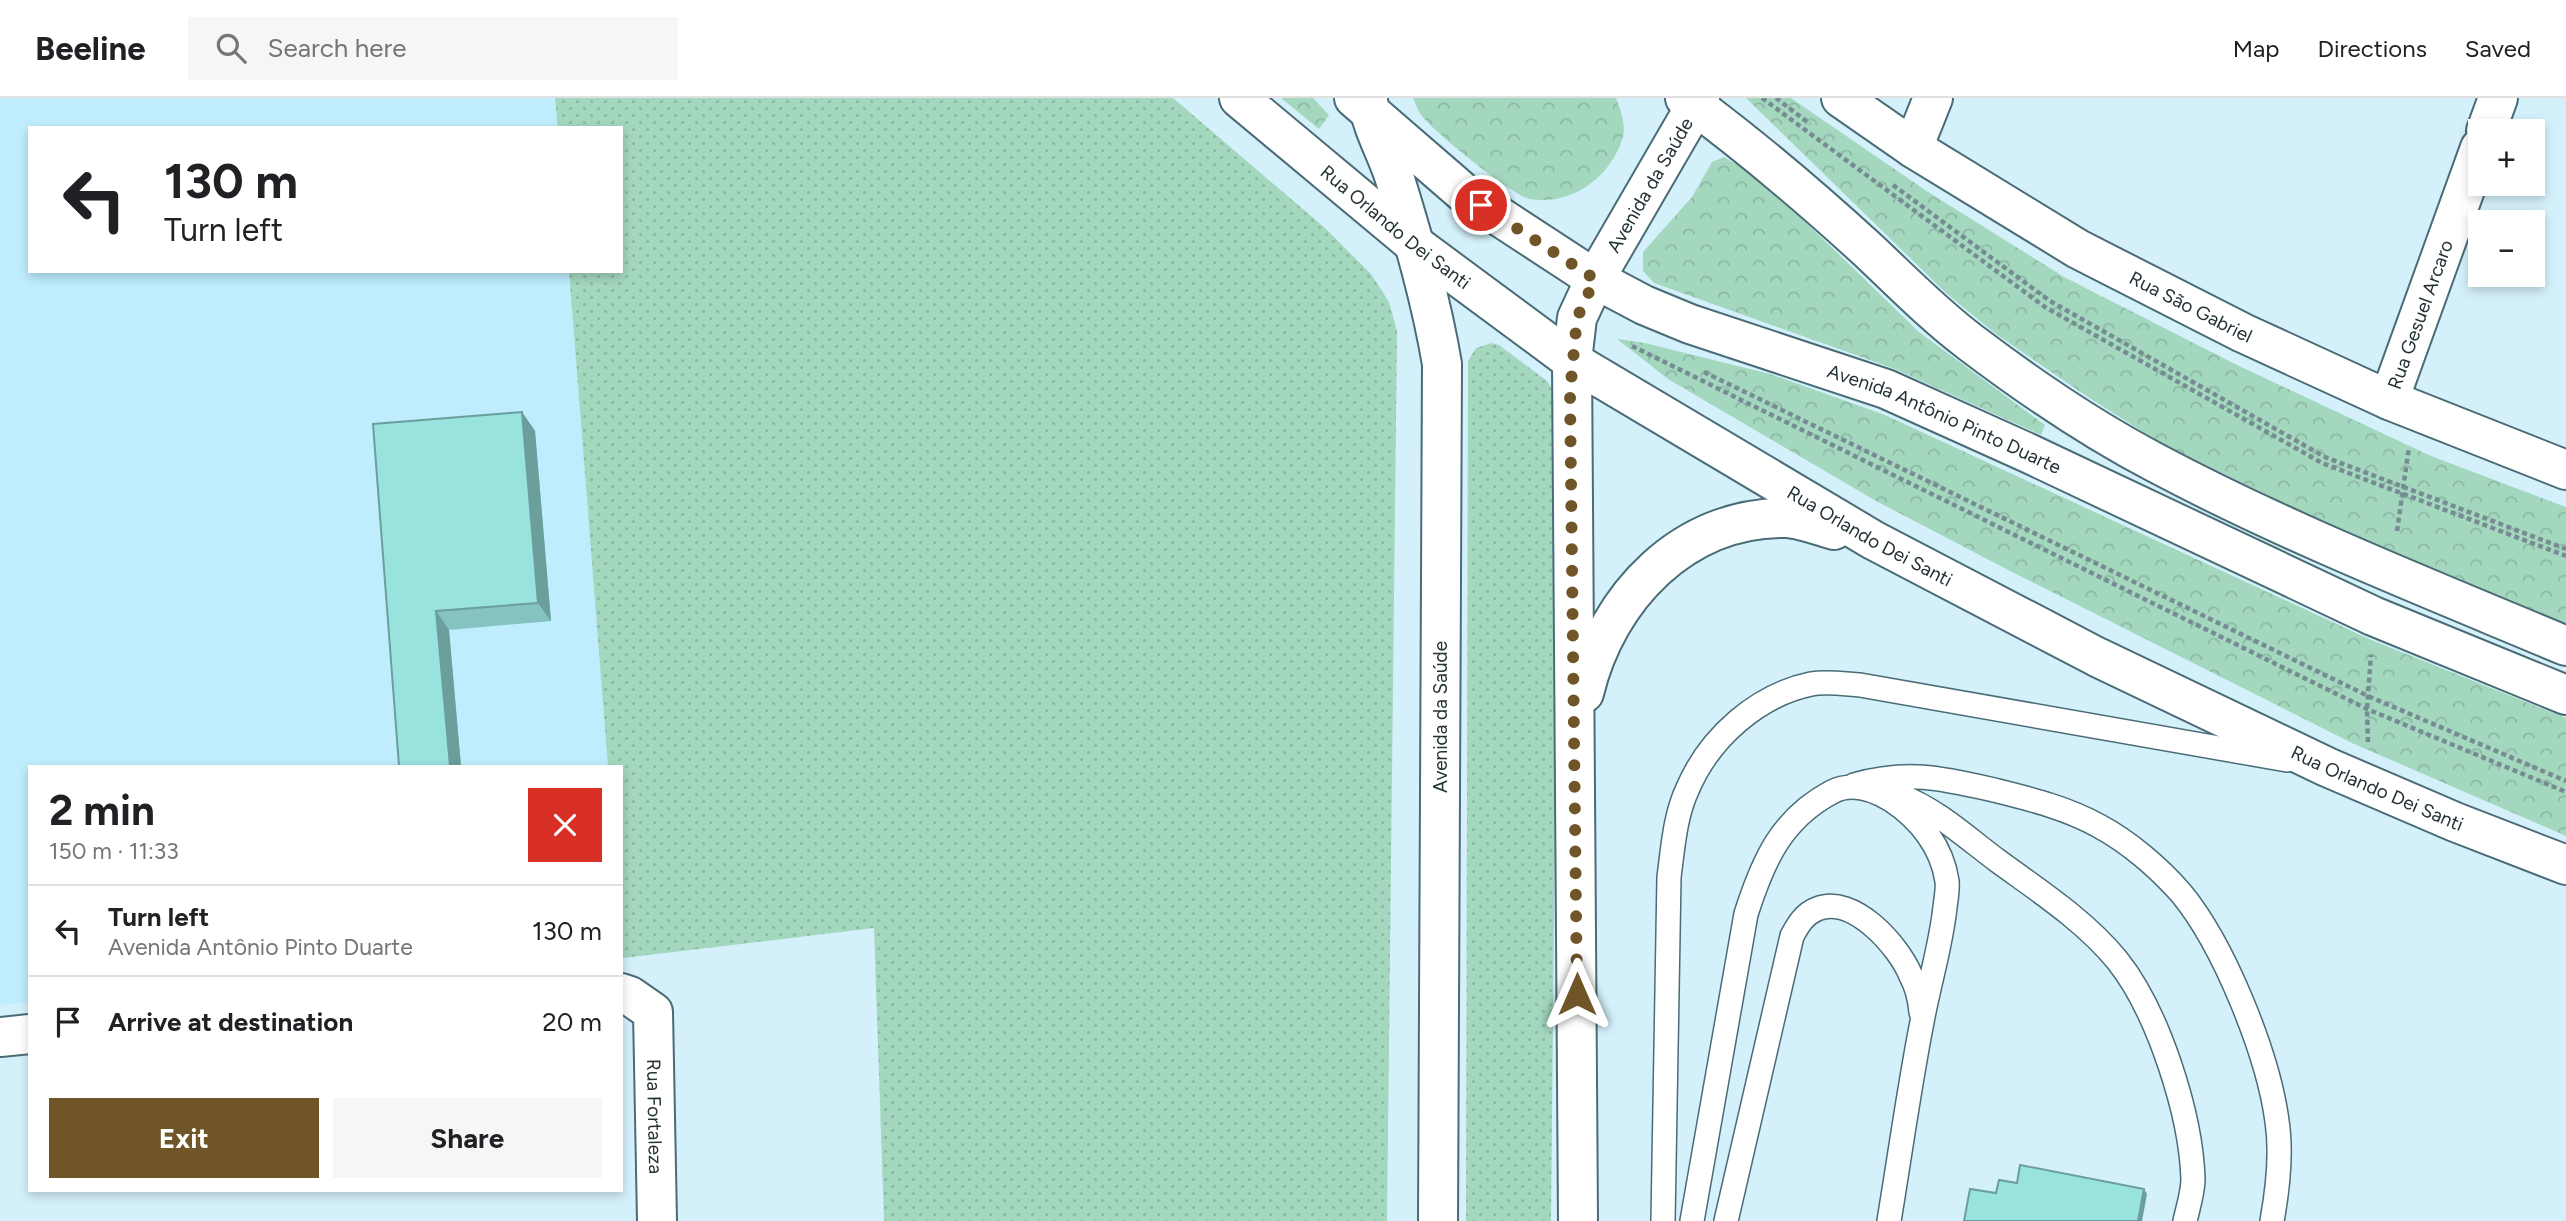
<!DOCTYPE html>
<html lang="en">
<head>
<meta charset="utf-8">
<style>
	body { margin:0; font-family:Figtree,sans-serif; background:#f6f6f6; color:#202124; height:100vh; display:flex; flex-direction:column; font-size:26px; white-space:nowrap }
	* { box-sizing:border-box; margin:0 }
	p { font-size:23px; color:#757577 }
	.icon { flex:none; width:38px; height:38px; fill:none; stroke:currentColor; stroke-width:2; stroke-linecap:round; stroke-linejoin:round }
	.map { position:relative; flex:1; overflow:hidden }
	.sheet { position:absolute; left:28px; top:667px; width:595px; height:427px; display:flex; flex-direction:column; background:#fff; border-radius:0px; box-shadow:0 4px 10px #0003 }
	.sheet>* { flex:none }
	.guide { position:absolute; left:28px; top:28px; width:595px; height:147px; border-radius:0px; box-shadow:0 4px 10px #0003; background:#fff; color:#202124; overflow:hidden }
	.tools { position:absolute; left:2468px; top:21px; display:grid; gap:14px }
	.tools a { display:grid; place-items:center; width:77px; height:77px; border-radius:0px; background:#fff; box-shadow:0 4px 10px #0003; font-size:35px }
	.pin { position:absolute; display:grid; place-items:center; width:60px; height:60px; color:#fff; margin:-30px; border:4px solid #fff; border-radius:50%; box-shadow:0 2px 7px #0007 }
	.me { position:absolute; width:77px; margin:-38px; rotate:0deg; stroke-linejoin:round; filter:drop-shadow(0 0 5px #0008) }
	.turn { display:flex; align-items:center; gap:24px; height:147px; padding:0 21px; font-size:32px }
	.turn .icon { width:91px; height:91px; stroke-width:2.5 }
	.turn b { display:block; font-size:49px; line-height:60px }
	.round { display:grid; place-items:center; flex:none; width:74px; height:74px; border-radius:0px; background:#f6f6f6 }
	.head { display:flex; align-items:center; justify-content:space-between; height:119px; padding:0 21px }
	h1 { font-size:42px; font-weight:700; line-height:52px }
	.action { display:flex; gap:14px; margin-top:auto; padding:14px 21px }
	.action a { flex:1; height:80px; border-radius:0px; background:#705528; color:#fff; font-size:28px; font-weight:700; line-height:80px; text-align:center }
	.action a+a { background:#f6f6f6; color:#202124 }
	ul { padding:0; list-style:none }
	li { display:flex; align-items:center; gap:21px; height:91px; padding:0 21px; border-top:2px solid #e0e0e0 }
	li div { flex:1 }
	li b { display:block; font-size:26px }
	li em { font-style:normal }
	header { display:flex; align-items:center; gap:42px; box-sizing:border-box; height:98px; padding:0 35px; background:#fff; border-bottom:2px solid #e0e0e0 }
	header strong { font-size:33px }
	nav { display:flex; gap:38px; margin-inline-start:auto; font-size:24px }
	.search { width:490px; height:63px; background:#f6f6f6; display:flex; align-items:center; gap:18px; box-sizing:border-box; padding:0 24px; border-radius:0px; color:#757577; font-size:26px }
	.map>svg:first-child { display:block }
	.built { fill:#bfedfd }
	.grass { fill:url(#grass-dots) }
	.park { fill:url(#park-crowns) }
	.lines { fill:none; stroke-linecap:round; stroke-linejoin:round }
	.lane-casing { stroke:#4a6c77; stroke-width:26 }
	.street-casing { stroke:#4a6c77; stroke-width:42 }
	.secondary-casing { stroke:#4a6c77; stroke-width:42 }
	.primary-casing { stroke:#4a6c77; stroke-width:42 }
	.path { stroke:#768c92; stroke-width:4.5; stroke-dasharray:5 3.5; stroke-linecap:butt }
	.lane { stroke:#fff; stroke-width:23 }
	.street { stroke:#fff; stroke-width:38 }
	.secondary { stroke:#fff; stroke-width:38 }
	.primary { stroke:#fff; stroke-width:38 }
	.wall { fill:#84c3c0 }
	.shaded-wall { fill:#6b9f9c }
	.building { fill:#99e3df; stroke:#6b9f9c; stroke-width:2 }
	.route { stroke:#705528; stroke-width:12; stroke-dasharray:0 21.6 }
	.labels { text-anchor:middle; dominant-baseline:central; stroke-width:6; stroke-linejoin:round; paint-order:stroke }
	.street-label { font-size:19px; fill:#233236; stroke:#fff }
</style>
</head>
<body>
<header>
<strong>Beeline</strong>
<div class="search"><svg class="icon" aria-label="search" viewBox="0 0 24 24"><circle cx="10" cy="10" r="6"/><path d="M15 15l6 6"/></svg>Search here</div>
<nav><a>Map</a><a>Directions</a><a>Saved</a></nav>
</header>
<div class="map">
<svg width="2566" height="1123" viewBox="0 0 2566 1123">
	<defs>
		<pattern id="grass-dots" width="8" height="8" patternUnits="userSpaceOnUse" patternTransform="scale(1.75)"><rect width="8" height="8" fill="#a3d7be"/><path d="M2 2h.1M6 6h.1" fill="none" stroke="#8cb9a4" stroke-width="1.8" stroke-linecap="round"/></pattern>
		<pattern id="park-crowns" width="20" height="18" patternUnits="userSpaceOnUse" patternTransform="scale(1.75)"><rect width="20" height="18" fill="#a3d7be"/><path d="M2 6a3 3 0 1 1 6 0M12 15a3 3 0 1 1 6 0" fill="none" stroke="#8cb9a4"/></pattern>
	</defs>
	<rect width="100%" height="100%" fill="#d4f1fb"/>
	<path class="built" d="M0,0h555l3,30h-528v143h539l39,495h-578v236l-30,3z"/>
	<path class="grass" d="M555,0h618l152,130 46,46 18,28 8,29 -10,890h-503l-10,-293 -251,30 -2,-192h-13l-39,-495h52v-143h-63z
		M1491,245l8,2 48,36 6,10 4,224 -6,606h-85l2,-860 8,-13z"/>
	<path class="park" d="M1281,0h32l16,17 -10,14z
		M1413,0h203c5,13 11,29 6,42 -13,39 -52,66 -92,59 -17,-3 -95,-66 -107,-82 -5,-5 -7,-13 -10,-19z
		M1746,0h45l134,92 139,87 171,87 196,92 135,51v119l-229,-97 -175,-85 -77,-49 -89,-61 -50,-41z
		M1724,59l25,15 43,37 127,123 126,93 -4,10 -146,-66 -241,-86 -11,-12v-19l49,-55 20,-35z
		M1617,241l28,4 125,31 115,41 484,224 197,79v118l-214,-93 -340,-171 -136,-71 -208,-122z"/>
	<g class="lines">
		<defs>
			<path id="lane" d="M1854,687c54,-15 87,-7 140,5 36,9 73,18 105,36 30,16 60,42 82,67 43,52 87,161 96,228 5,33 1,67 -5,100
				M1901,698c36,14 66,42 97,65 41,30 86,59 119,99 41,51 74,154 76,219 0,13 -5,29 -8,42
				M1663,1123l6,-344c4,-30 6,-62 19,-89 22,-51 70,-93 123,-104 15,-3 34,0 49,1l427,75
				M1692,1123l54,-307c17,-53 35,-95 86,-122 19,-10 41,-3 59,8 29,19 51,47 56,81 1,8 -1,18 -2,26 -4,39 -16,76 -23,115 -13,66 -22,133 -33,199
				M1726,1123l66,-285c6,-11 12,-22 25,-27 36,-15 82,37 94,67 6,11 9,24 10,36"/>
			<g id="street">
				<path d="M2486,33l12,-33"/>
				<path d="M1913,50l20,-50"/>
				<path id="s1" d="M2389,302l91,-252"/>
				<path id="s2" d="M621,895l9,3 23,16 4,209"/>
				<path d="M0,939l30,-3"/>
			</g>
			<g id="secondary">
				<path id="s3" d="M1239,0l175,146 158,117 301,179 224,117 230,110 128,55 111,43"/>
				<path id="s4" d="M1841,0l72,50 165,101 165,84 146,67 177,70"/>
				<path d="M1368,2c3,27 18,51 26,76 19,62 37,123 48,188l-4,857"/>
				<path d="M1584,595c23,-96 100,-177 203,-175 15,1 33,8 47,12"/>
				<path id="s5" d="M1578,1123l-6,-860 5,-43 18,-39 105,-181"/>
			</g>
			<g id="primary">
				<path id="s6" d="M1354,0l111,96 130,85 49,26 46,19 196,65 142,64 345,163 193,79"/>
				<path d="M1685,0c64,47 124,98 183,152 33,31 65,64 102,92 58,44 121,87 186,121 132,70 272,125 410,183"/>
			</g>
		</defs>
		<use href="#lane" class="lane-casing"/>
		<use href="#street" class="street-casing"/>
		<use href="#secondary" class="secondary-casing"/>
		<use href="#primary" class="primary-casing"/>
		<path class="path" d="M1762,0l283,209 277,156 244,93
			M1776,0l34,26
			M1893,87l157,116 275,156 241,92
			M1632,248l735,363 199,83
			M1704,274l664,324 198,85
			M2397,433l12,-84
			M2368,644l-1,-33 4,-54"/>
		<use href="#lane" class="lane"/>
		<use href="#street" class="street"/>
		<use href="#secondary" class="secondary"/>
		<use href="#primary" class="primary"/>
	</g>
	<path class="wall" d="M522,314l13,19 16,190 -102,9 12,136h-62l-26,-342z"/>
	<path class="shaded-wall" d="M522,314l13,19 16,190 -13,-18z
		M436,513l13,19 12,136h-11z
		M2144,1091l3,5 -5,27h-4z"/>
	<path class="building" d="M522,314l16,191 -102,8 14,155h-51l-26,-342z
		M2020,1067l124,24 -6,32h-174l6,-32 26,4 3,-13 18,3z"/>
	<g class="lines">
		<path class="route" d="M1481,107l114,74 -18,39 -7,75 7,601"/>
	</g>
	<g class="labels">
		<g class="street-label">
			<text stroke="none"><textPath href="#s5" startOffset="1055">Avenida da Saúde</textPath></text>
			<text stroke="none"><textPath href="#s3" startOffset="203">Rua Orlando Dei Santi</textPath></text>
			<text stroke="none"><textPath href="#s4" startOffset="408">Rua São Gabriel</textPath></text>
			<text stroke="none"><textPath href="#s1" startOffset="91">Rua Gesuel Arcaro</textPath></text>
			<text stroke="none"><textPath href="#s6" startOffset="679">Avenida Antônio Pinto Duarte</textPath></text>
			<text stroke="none"><textPath href="#s3" startOffset="770">Rua Orlando Dei Santi</textPath></text>
			<text transform="translate(1440 619) rotate(-90)">Avenida da Saúde</text>
			<text stroke="none"><textPath href="#s3" startOffset="1337">Rua Orlando Dei Santi</textPath></text>
			<text stroke="none"><textPath href="#s2" startOffset="142">Rua Fortaleza</textPath></text>
		</g>
	</g>
</svg>
<div class="tools">
<a>+</a>
<a>−</a>
</div>
<div class="pin" style="left:1481px;top:107px;background:#d93025"><svg class="icon" aria-label="arrive" viewBox="0 0 24 24"><path d="M6 21V4h12l-3 4 3 4H6"/></svg></div>
<svg class="me" style="left:1577px;top:896px" viewBox="-20 -20 40 40"><path d="M0-17L14 15 0 8-14 15z" fill="#705528" stroke="#fff" stroke-width="4"/></svg>
<div class="guide">
<div class="turn"><svg class="icon" aria-label="left" viewBox="0 0 24 24"><path d="M17 20v-9H6M10 6l-5 5 5 5"/></svg><div><b>130 m</b>Turn left</div></div>
</div>
<section class="sheet">
<div class="head"><div><h1>2 min</h1><p>150 m · 11:33</p></div><a class="round" style="background:#d93025;color:#fff"><svg class="icon" aria-label="close" viewBox="0 0 24 24"><path d="M6 6l12 12M18 6L6 18"/></svg></a></div>
<ul>
<li><svg class="icon" aria-label="left" viewBox="0 0 24 24"><path d="M17 20v-9H6M10 6l-5 5 5 5"/></svg><div><b>Turn left</b><p>Avenida Antônio Pinto Duarte</p></div><em>130 m</em></li>
<li><svg class="icon" aria-label="arrive" viewBox="0 0 24 24"><path d="M6 21V4h12l-3 4 3 4H6"/></svg><div><b>Arrive at destination</b></div><em>20 m</em></li>
</ul>
<div class="action"><a>Exit</a><a>Share</a></div>
</section>
</div>
</body>
</html>
